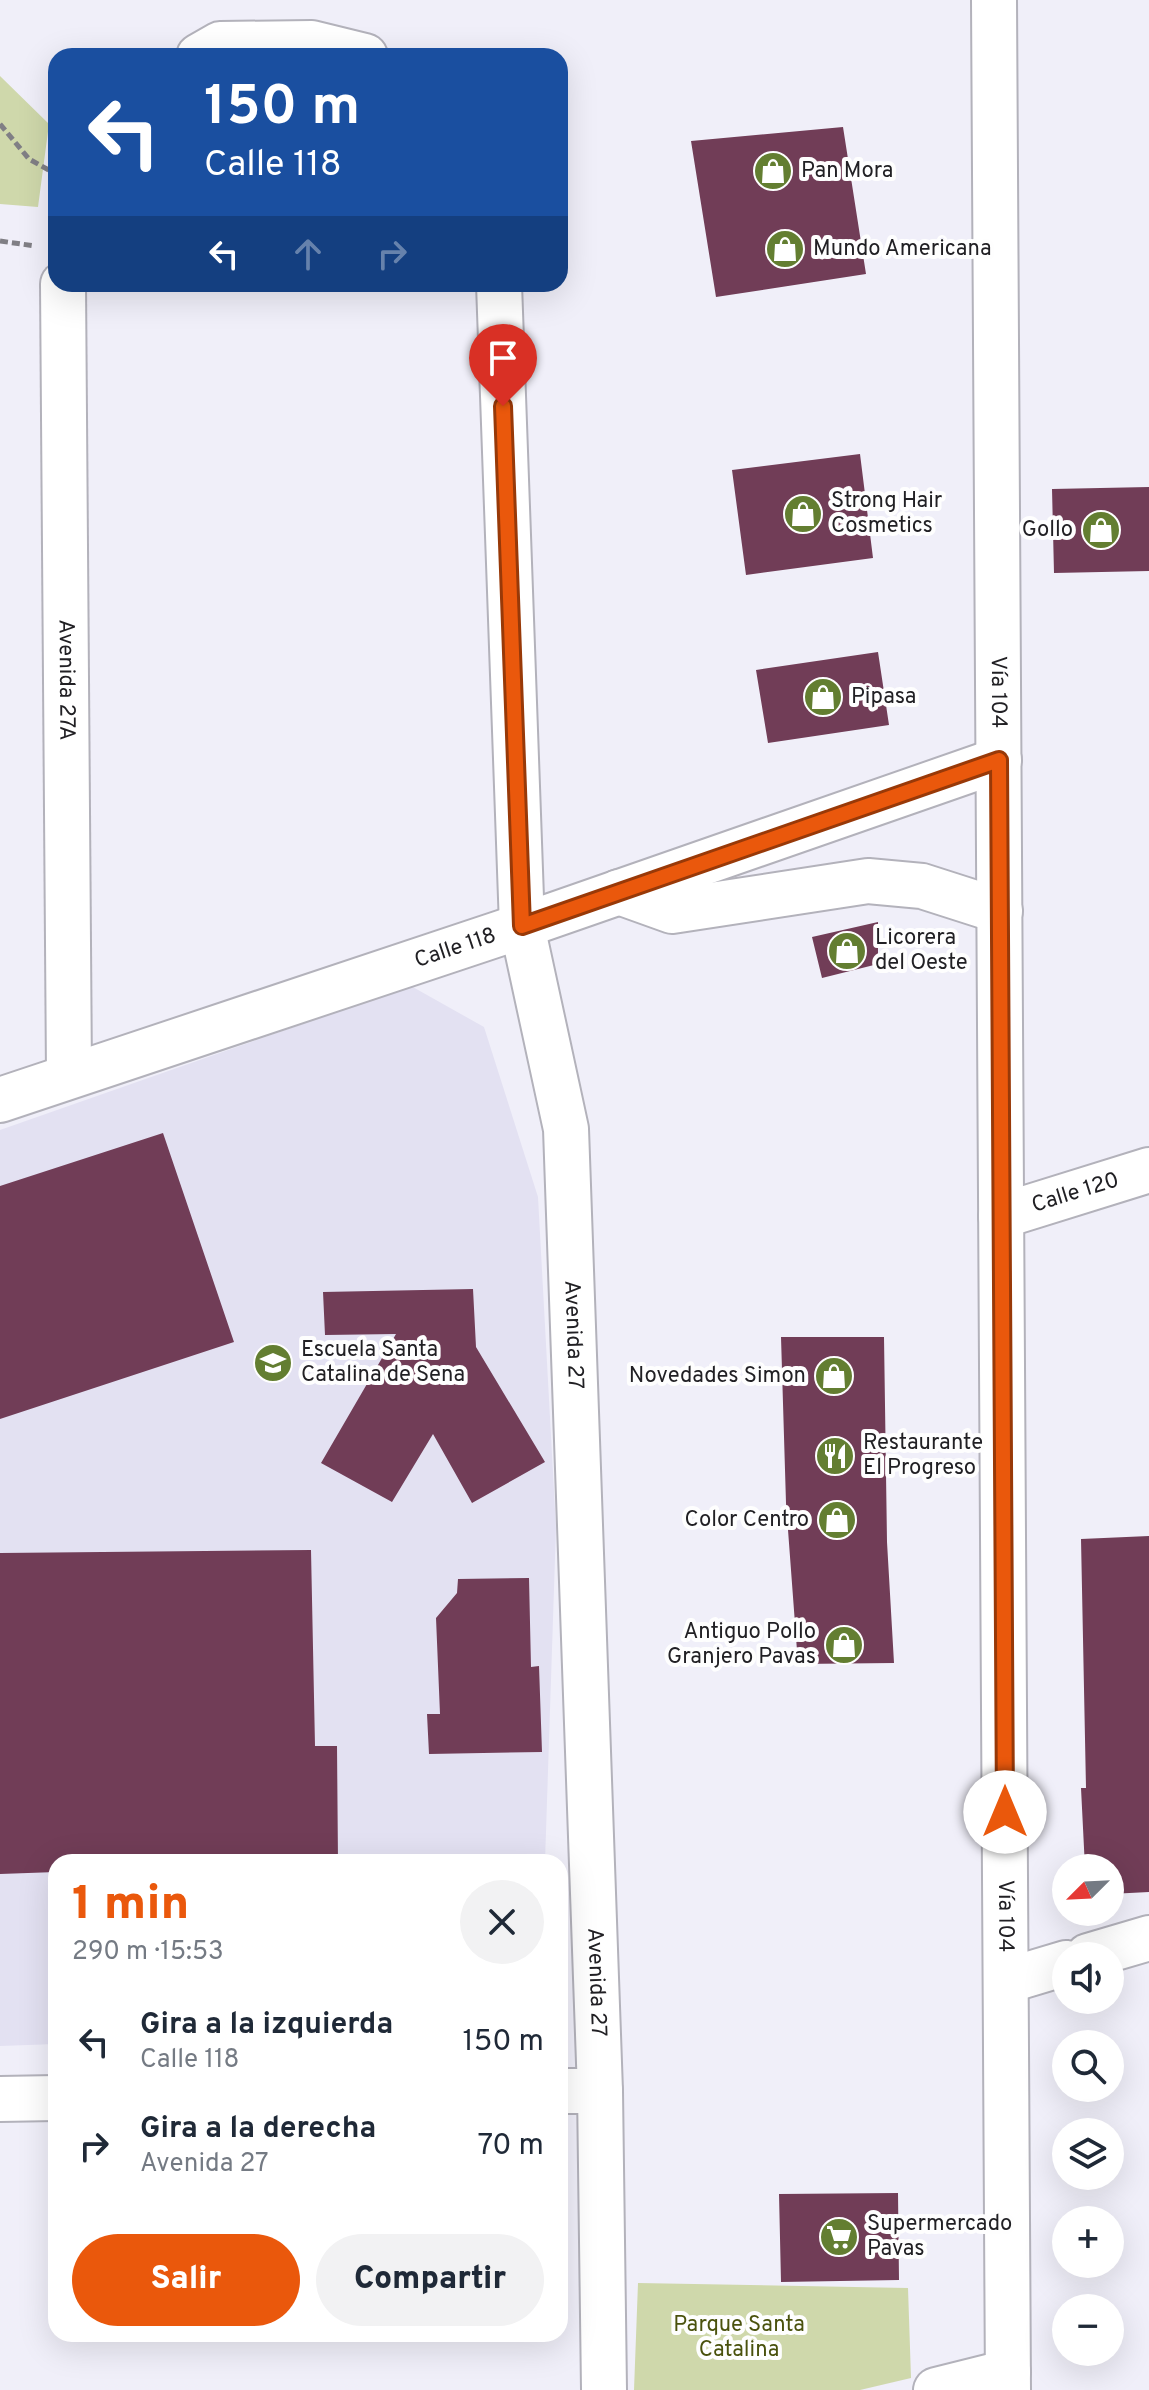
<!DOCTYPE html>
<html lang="es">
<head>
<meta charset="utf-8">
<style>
	body { margin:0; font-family:Overpass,sans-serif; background:#f2f2f3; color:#1f2937; height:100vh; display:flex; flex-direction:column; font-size:30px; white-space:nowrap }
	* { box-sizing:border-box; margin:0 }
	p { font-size:26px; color:#747a83 }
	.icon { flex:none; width:44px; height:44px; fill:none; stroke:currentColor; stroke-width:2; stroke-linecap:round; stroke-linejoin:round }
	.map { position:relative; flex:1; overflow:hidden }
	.panel { position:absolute; left:48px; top:1854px; width:520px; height:488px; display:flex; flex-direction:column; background:#fff; border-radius:24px; box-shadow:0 8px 32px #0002 }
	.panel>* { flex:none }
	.guide { position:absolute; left:48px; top:48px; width:520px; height:244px; border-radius:24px; box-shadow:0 8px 32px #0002; background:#1a4fa0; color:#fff; overflow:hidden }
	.needle { width:52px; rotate:246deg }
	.buttons { position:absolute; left:1052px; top:1854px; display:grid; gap:16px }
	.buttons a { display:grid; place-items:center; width:72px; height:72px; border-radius:50%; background:#fff; box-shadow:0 8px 32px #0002; font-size:40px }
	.pin { position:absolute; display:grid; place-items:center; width:68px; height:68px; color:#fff; margin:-82px -34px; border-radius:50% 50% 50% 0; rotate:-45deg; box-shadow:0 0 8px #0007 }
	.pin .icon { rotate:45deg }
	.me { position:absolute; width:88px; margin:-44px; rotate:0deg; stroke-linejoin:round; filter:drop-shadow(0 0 6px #0008) }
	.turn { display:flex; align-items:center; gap:28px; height:168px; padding:0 24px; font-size:36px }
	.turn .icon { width:104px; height:104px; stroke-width:2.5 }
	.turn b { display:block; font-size:56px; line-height:68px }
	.lanes { display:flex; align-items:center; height:76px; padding:0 24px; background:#0003; justify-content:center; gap:40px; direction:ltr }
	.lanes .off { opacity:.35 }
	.round { display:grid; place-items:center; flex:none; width:84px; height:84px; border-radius:42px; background:#f2f2f3 }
	.headline { display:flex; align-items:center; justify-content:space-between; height:136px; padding:0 24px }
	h1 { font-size:48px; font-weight:800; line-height:60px; color:#ea580c }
	.primary-button { display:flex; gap:16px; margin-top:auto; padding:16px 24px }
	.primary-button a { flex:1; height:92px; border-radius:48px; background:#ea580c; color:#fff; font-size:32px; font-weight:800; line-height:92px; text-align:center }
	.primary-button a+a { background:#f2f2f3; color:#1f2937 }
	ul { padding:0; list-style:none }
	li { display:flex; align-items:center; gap:24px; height:104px; padding:0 24px }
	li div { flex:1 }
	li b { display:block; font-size:30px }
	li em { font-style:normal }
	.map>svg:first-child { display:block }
	.built { fill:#e3e1f2 }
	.green { fill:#cfd8ab }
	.building { fill:#713d57 }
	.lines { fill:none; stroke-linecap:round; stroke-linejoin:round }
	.minor-casing { stroke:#b3b2bb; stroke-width:48 }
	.major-casing { stroke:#b3b2bb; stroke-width:48 }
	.path { stroke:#807f85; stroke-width:5; stroke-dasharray:8 4; stroke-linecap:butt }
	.minor { stroke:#fff; stroke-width:44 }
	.major { stroke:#fff; stroke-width:44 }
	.route-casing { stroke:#983908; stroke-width:20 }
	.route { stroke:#ea580c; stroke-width:14 }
	.labels { text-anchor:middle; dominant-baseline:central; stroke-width:8; stroke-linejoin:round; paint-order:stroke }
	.poi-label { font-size:22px; fill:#212024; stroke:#fefefe; text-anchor:start }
	.street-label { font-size:22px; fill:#212024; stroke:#fefefe }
	.park-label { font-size:22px; fill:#4a520d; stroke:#fefefe }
</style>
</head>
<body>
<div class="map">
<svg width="1149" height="2390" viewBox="0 0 1149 2390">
	<rect width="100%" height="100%" fill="#f0eff9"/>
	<path class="built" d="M411,986l73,41 54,170 18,331 -11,334h-489v182l-56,2v-916z"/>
	<path class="green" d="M0,76l49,48 -11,83 -38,-3z
		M638,2283l270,5 3,90 -51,12h-226z"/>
	<path class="building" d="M843,127l23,147 -150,23 -25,-156z
		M860,454l13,104 -127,17 -14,-105z
		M1149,487v84l-95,2 -2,-84z
		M878,652l11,73 -121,18 -12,-73z
		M878,922v42l-56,14 -10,-41z
		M163,1133l71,209 -234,77v-233z
		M473,1289l3,58 69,115 -73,41 -39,-69 -41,68 -71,-39 75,-129 -71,1 -2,-43z
		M781,1337h103l3,205 7,121 -96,1 -12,-161z
		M1149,1536v356l-39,2v-26h-25l-4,-80h5l-5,-249z
		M311,1550l4,196h22l1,116h-282v10l-56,2v-321z
		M529,1578l2,89 8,-1 3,86 -113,2 -2,-40h13l-4,-96 21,-25 1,-14z
		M898,2193l1,87 -118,2 -2,-88z"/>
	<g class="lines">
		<defs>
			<g id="minor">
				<path d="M199,56l21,-12 92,-1 53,13"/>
				<path id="s1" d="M63,284l6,791"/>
				<path id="s2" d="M499,284l23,642 44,203 34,962 4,299"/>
				<path id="s3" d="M0,1100l522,-174 477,-166"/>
				<path id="s4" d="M1001,1216l148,-46"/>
				<path d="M1088,1956l61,-18"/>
				<path d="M1006,1981l60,-18"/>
				<path d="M560,2091h40"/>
				<path d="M0,2099l56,-1"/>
				<path d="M936,2390l72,-18"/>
			</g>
			<g id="major">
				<path id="s5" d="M994,0l14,2390"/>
				<path d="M619,892l53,19 196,-30 54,5 78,25"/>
			</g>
		</defs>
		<use href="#minor" class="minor-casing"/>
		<use href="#major" class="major-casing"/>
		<path class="path" d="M0,124l29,35 27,15
			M0,241l35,5"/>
		<use href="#minor" class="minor"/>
		<use href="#major" class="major"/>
	</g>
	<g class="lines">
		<defs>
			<path id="route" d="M503,406l19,520 477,-166 6,1052"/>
		</defs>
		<use href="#route" class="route-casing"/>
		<use href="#route" class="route"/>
	</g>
	<defs>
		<symbol id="shop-disc" viewBox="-11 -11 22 22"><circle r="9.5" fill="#637e31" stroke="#fefefe"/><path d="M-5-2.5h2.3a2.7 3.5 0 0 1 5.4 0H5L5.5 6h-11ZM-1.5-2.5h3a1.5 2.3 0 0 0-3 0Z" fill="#fff"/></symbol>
		<symbol id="school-disc" viewBox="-11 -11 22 22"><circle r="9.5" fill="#637e31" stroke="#fefefe"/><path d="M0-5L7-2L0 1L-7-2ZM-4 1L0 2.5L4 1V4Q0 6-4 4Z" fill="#fff"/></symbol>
		<symbol id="restaurant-disc" viewBox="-11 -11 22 22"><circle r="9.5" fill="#637e31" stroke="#fefefe"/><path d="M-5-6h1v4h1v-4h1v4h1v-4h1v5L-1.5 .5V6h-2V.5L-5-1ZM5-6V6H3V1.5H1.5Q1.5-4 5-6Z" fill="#fff"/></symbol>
		<symbol id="supermarket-disc" viewBox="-11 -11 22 22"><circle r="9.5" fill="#637e31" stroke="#fefefe"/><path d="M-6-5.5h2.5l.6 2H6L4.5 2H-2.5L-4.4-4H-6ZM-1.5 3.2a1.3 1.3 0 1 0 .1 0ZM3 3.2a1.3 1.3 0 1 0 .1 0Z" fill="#fff"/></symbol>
	</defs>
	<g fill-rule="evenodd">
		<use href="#shop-disc" x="751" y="149" width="44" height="44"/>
		<use href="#shop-disc" x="763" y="227" width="44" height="44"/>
		<use href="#shop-disc" x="781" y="492" width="44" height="44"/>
		<use href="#shop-disc" x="1079" y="508" width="44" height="44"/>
		<use href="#shop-disc" x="801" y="675" width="44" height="44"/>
		<use href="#shop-disc" x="825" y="929" width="44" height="44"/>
		<use href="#school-disc" x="251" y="1341" width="44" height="44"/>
		<use href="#shop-disc" x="812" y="1354" width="44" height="44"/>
		<use href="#restaurant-disc" x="813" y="1434" width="44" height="44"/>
		<use href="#shop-disc" x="815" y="1498" width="44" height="44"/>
		<use href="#shop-disc" x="822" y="1623" width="44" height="44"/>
		<use href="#supermarket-disc" x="817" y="2215" width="44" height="44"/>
	</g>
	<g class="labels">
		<g class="poi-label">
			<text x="801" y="171">Pan Mora</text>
			<text x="813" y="249">Mundo Americana</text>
			<text x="831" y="501">Strong Hair<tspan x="831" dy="25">Cosmetics</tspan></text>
			<text x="1073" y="530" text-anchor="end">Gollo</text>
			<text x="851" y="697">Pipasa</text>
			<text x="875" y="938">Licorera<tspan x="875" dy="25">del Oeste</tspan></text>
			<text x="301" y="1350">Escuela Santa<tspan x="301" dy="25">Catalina de Sena</tspan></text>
			<text x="806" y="1376" text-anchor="end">Novedades Simon</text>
			<text x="863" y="1443">Restaurante<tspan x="863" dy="25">El Progreso</tspan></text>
			<text x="809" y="1520" text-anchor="end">Color Centro</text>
			<text x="816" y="1632" text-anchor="end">Antiguo Pollo<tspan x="816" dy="25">Granjero Pavas</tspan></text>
			<text x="867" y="2224">Supermercado<tspan x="867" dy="25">Pavas</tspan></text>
		</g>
		<g class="street-label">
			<text stroke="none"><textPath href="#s1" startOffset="396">Avenida 27A</textPath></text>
			<text stroke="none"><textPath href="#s5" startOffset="692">Vía 104</textPath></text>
			<text stroke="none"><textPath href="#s3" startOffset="480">Calle 118</textPath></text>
			<text stroke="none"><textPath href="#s4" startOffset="78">Calle 120</textPath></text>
			<text stroke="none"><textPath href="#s2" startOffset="1056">Avenida 27</textPath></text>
			<text stroke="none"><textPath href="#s5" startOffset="1916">Vía 104</textPath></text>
			<text stroke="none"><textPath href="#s2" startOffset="1704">Avenida 27</textPath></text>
		</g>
		<g class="park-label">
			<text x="739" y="2325">Parque Santa<tspan x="739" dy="25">Catalina</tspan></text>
		</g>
	</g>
</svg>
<div class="buttons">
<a><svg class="needle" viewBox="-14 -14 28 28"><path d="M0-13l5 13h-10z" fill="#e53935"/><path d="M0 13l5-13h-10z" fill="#747a83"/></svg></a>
<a><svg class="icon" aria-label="sound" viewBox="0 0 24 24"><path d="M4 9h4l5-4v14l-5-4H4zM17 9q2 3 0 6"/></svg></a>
<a><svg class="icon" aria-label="search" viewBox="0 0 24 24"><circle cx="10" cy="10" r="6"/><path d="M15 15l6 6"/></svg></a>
<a><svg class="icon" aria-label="layers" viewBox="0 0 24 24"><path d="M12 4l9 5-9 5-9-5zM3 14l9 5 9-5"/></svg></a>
<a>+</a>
<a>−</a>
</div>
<div class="pin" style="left:503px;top:406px;background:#d93025"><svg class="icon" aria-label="arrive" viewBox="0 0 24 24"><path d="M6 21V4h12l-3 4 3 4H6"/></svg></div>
<svg class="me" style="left:1005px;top:1812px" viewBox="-20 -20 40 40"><circle r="19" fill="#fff"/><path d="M0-13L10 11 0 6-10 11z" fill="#ea580c"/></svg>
<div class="guide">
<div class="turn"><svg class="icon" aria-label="left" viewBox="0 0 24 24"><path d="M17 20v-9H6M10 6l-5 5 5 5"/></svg><div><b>150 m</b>Calle 118</div></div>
<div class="lanes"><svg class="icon" aria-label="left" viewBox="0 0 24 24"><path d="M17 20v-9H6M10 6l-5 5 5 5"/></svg><svg class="icon off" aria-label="ahead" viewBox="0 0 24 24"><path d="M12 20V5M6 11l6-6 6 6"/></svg><svg class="icon off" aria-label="right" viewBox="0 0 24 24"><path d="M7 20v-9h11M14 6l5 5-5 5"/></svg></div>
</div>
<section class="panel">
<div class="headline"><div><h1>1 min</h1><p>290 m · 15:53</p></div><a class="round"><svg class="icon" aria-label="close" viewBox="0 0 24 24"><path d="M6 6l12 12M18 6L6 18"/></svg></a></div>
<ul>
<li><svg class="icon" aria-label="left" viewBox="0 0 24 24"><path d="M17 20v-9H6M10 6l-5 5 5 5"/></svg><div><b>Gira a la izquierda</b><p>Calle 118</p></div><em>150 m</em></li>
<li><svg class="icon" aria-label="right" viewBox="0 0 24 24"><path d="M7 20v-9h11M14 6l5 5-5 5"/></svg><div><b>Gira a la derecha</b><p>Avenida 27</p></div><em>70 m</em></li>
</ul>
<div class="primary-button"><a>Salir</a><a>Compartir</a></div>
</section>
</div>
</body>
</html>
